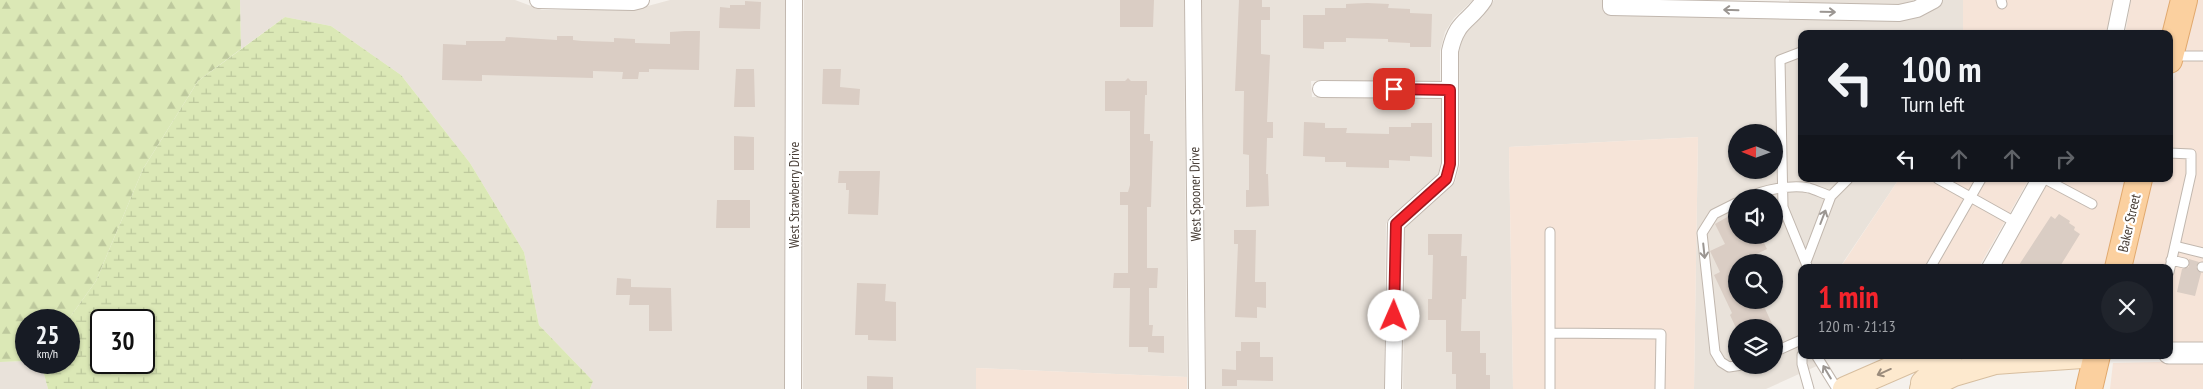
<!DOCTYPE html>
<html lang="en">
<head>
<meta charset="utf-8">
<style>
	body { margin:0; font-family:"PT Sans Narrow",sans-serif; background:#20242c; color:#f1f3f6; height:100vh; display:flex; flex-direction:column; font-size:19px; white-space:nowrap }
	* { box-sizing:border-box; margin:0 }
	p { font-size:16px; color:#9ea1a6 }
	.icon { flex:none; width:28px; height:28px; fill:none; stroke:currentColor; stroke-width:2; stroke-linecap:round; stroke-linejoin:round }
	.map { position:relative; flex:1; overflow:hidden }
	.details { position:absolute; left:1798px; top:264px; width:375px; height:95px; display:flex; flex-direction:column; background:#171b24; border-radius:10px; box-shadow:0 1px 4px #0004 }
	.details>* { flex:none }
	.guide { position:absolute; left:1798px; top:30px; width:375px; height:152px; border-radius:10px; box-shadow:0 1px 4px #0004; background:#171b24; color:#f1f3f6; overflow:hidden }
	.needle { width:32px; rotate:271deg }
	.tools { position:absolute; left:1728px; top:124px; display:grid; gap:10px }
	.tools a { display:grid; place-items:center; width:55px; height:55px; border-radius:50%; background:#171b24; box-shadow:0 1px 4px #0004; font-size:25px }
	.speed { position:absolute; left:15px; top:309px; display:flex; gap:10px; font-size:25px; font-weight:700; text-align:center }
	.speed>* { display:grid; place-content:center; width:65px; height:65px; border-radius:50%; background:#171b24; box-shadow:0 1px 4px #0004; line-height:1 }
	.speed small { font-size:12px; font-weight:400 }
	.speed .limit { border:2px solid #111; border-radius:8px; background:#fff; color:#111 }
	.pin { position:absolute; display:grid; place-items:center; width:42px; height:42px; color:#fff; margin:-21px; border-radius:10px; box-shadow:0 2px 8px #0006 }
	.me { position:absolute; width:55px; margin:-28px; rotate:1deg; stroke-linejoin:round; filter:drop-shadow(0 0 4px #0008) }
	.turn { display:flex; align-items:center; gap:18px; height:105px; padding:0 20px; font-size:22px }
	.turn .icon { width:65px; height:65px; stroke-width:2.5 }
	.turn b { display:block; font-size:35px; line-height:42px }
	.lanes { display:flex; align-items:center; height:48px; padding:0 20px; background:#0003; justify-content:center; gap:25px; direction:ltr }
	.lanes .off { opacity:.35 }
	.round { display:grid; place-items:center; flex:none; width:52px; height:52px; border-radius:26px; background:#20242c }
	.head { display:flex; align-items:center; justify-content:space-between; height:85px; padding:0 20px }
	h1 { font-size:30px; font-weight:700; line-height:38px; color:#f4242c }
	.map>svg:first-child { display:block }
	.residential { fill:#e9e2da; fill-rule:evenodd }
	.commercial { fill:#f6e4d8 }
	.forest { fill:url(#forest-firs) }
	.wetland { fill:url(#wetland-marsh); fill-rule:evenodd }
	.building { fill:#dacdc4 }
	.lines { fill:none; stroke-linecap:round; stroke-linejoin:round }
	.service-casing { stroke:#c1b7ae; stroke-width:11 }
	.minor-casing { stroke:#c1b7ae; stroke-width:18 }
	.tertiary-casing { stroke:#c1b7ae; stroke-width:23 }
	.secondary-casing { stroke:#d7be9f; stroke-width:26 }
	.primary-casing { stroke:#e1a96e; stroke-width:28 }
	.service { stroke:#fff; stroke-width:9 }
	.minor { stroke:#fff; stroke-width:16 }
	.tertiary { stroke:#fff; stroke-width:21 }
	.secondary { stroke:#fde9ce; stroke-width:24 }
	.primary { stroke:#fbd09f; stroke-width:26 }
	.oneway { stroke:#9b9692 }
	.oneway2 { stroke:#9b8c7c }
	.route-casing { stroke:#9f171d; stroke-width:12 }
	.route { stroke:#f4242c; stroke-width:9 }
	.labels { text-anchor:middle; dominant-baseline:central; stroke-width:4.5; stroke-linejoin:round; paint-order:stroke }
	.street-label { font-size:14px; fill:#4a4039; stroke:#fff }
</style>
</head>
<body>
<div class="map">
<svg width="2203" height="389" viewBox="0 0 2203 389">
	<defs>
		<pattern id="forest-firs" width="22" height="20" patternUnits="userSpaceOnUse" patternTransform="scale(1.25)"><rect width="22" height="20" fill="#dbe8b6"/><path d="M5 1l3.5 6h-7zM16 11l3.5 6h-7z" fill="#bdc89d"/></pattern>
		<pattern id="wetland-marsh" width="20" height="14" patternUnits="userSpaceOnUse" patternTransform="scale(1.25)"><rect width="20" height="14" fill="#dbe8b6"/><path d="M1 5h8M5 5V1M11 12h8M15 12V8" fill="none" stroke="#bdc89d"/></pattern>
	</defs>
	<rect width="100%" height="100%" fill="#f5f1ec"/>
	<path class="residential" d="M240,0h275l27,10h91l37,-10h115l-1,389h-194l3,-8 -54,-56 -15,-73 -54,-89 -69,-88 -70,-49 -46,-9 -44,32z
		M804,0h380l3,377 -210,-9 -1,21h-173z
		M1202,0h271l-19,18 -9,14 -5,19v30h-129l1,16 129,1v65l-3,11 -49,44 -3,6 -2,165h-178z
		M1494,0h108v7l9,8 288,6 23,-5 17,-9 4,-7h20v34h-162v145h98l-59,88 -39,1v87h18v10l-53,24h-72l4,-252 -189,10 4,242h-110l2,-162 50,-45 5,-18 -1,-112 3,-13 7,-12 13,-9zM1736,132h38v38h-38zM1736,198h38v37h-38zM1736,262h38v38h-38zM1736,328h38v37h-38z
		M1789,0h127l-18,5 -109,-2z
		M26,361l15,2 7,26h-48v-27z"/>
	<path class="commercial" d="M1963,0h150l-4,23 -4,11h-142z
		M2131,0h44l-9,34h-41z
		M2194,0h9v344l-34,1v-77h-41l21,-89h20v-82z
		M1698,137l-4,252h-181l-4,-242z
		M1899,179h130l-50,88 -139,1z
		M2050,179h80l-20,80 -6,8 -104,1z
		M2203,361v28h-93l3,-26z
		M976,368l211,9v12h-211z"/>
	<path class="forest" d="M0,0h240l1,49 -43,32 -55,88 -47,112 -28,39h-42v41l-26,1z"/>
	<path class="wetland" d="M285,17l46,9 70,49 69,88 54,89 15,73 54,56 -3,8h-542l-7,-26 28,-1 -1,-42 28,-39 47,-112 55,-88zM101,320h43v42h-43z"/>
	<path class="building" d="M1120,0h34l-1,27h-33z
		M1239,0h23v7h8v13h-9v34l9,1 -3,67h6v16h-6l-1,36h2l1,32 -23,1v-17h3v-35l-6,-1 1,-63h-9z
		M745,1l16,1 -1,27 -41,-1 1,-21 10,1v-3h15z
		M1367,3l22,1 -1,4 22,1v4l22,1 -1,33h-21v-4l-22,-1v-3l-42,-1v4h-22v7l-21,-1v-33h22v-7h21v-4z
		M685,31h15l-1,39 -50,-1v3h-10l-1,7h-16l1,-7 -30,-1v7l-111,-3v6l-40,-1 1,-36 23,1v-4h39l1,-4 51,3v-4h16v4l9,1 32,1v-4l21,1v4l35,1v-12z
		M736,69h18l1,38h-21z
		M823,69h18l-1,18 20,2 -1,16 -37,-1z
		M1128,78l3,3h16v14h-2l-1,39h6v7h3l-2,66h-4v61h11l-1,20h-8v37h4l-1,11h12v17l-16,-1v-5h-19l1,-59h-17l1,-15h14v-68h-8v-13h8l2,-7v-74h-25v-30h20z
		M1304,122l21,1v5h22l-1,5 43,1v-7h22v-4h21v34l-22,-1v5l-21,-1v8l-43,-1v-5h-21v-5l-22,-1z
		M734,136l20,1v33h-20z
		M839,171h41l-2,44 -30,-1 1,-24h-3v-7h-8z
		M717,200h33v28h-34z
		M1736,212v23h24l7,14 -27,13h-4v38h25l13,28h-38l-6,-13 2,-2 -18,-38 6,-3 -10,-21 15,-7 -10,-20z
		M2059,214l11,7 -1,2 6,4 -1,3 6,4 -21,34h-42l34,-52 4,3z
		M1234,230h22l-1,52h11v26l-9,-1v11l-22,-1 3,-73h-4z
		M1428,234h34l-1,22h6l-1,43h-4l-1,32h19v22h6v22h4v14h-34v-15h-4v-22h-6v-32h-18v-21h4l1,-44h-5z
		M2189,259l10,3 -3,5 5,6 -6,23 -18,-4 5,-23 7,-2z
		M617,278l14,1v8l40,1 1,43h-23v-26h-20l1,-10h-14z
		M857,283l29,1 -1,17 11,1v39l-28,-1v-5h-13z
		M1241,342h19v15h13v24l-36,-1v6h-15v-17l14,1v-19h5z
		M867,376l26,1v12h-26z"/>
	<g class="lines">
		<defs>
			<path id="service" d="M2001,0l1,4
				M1801,52l-21,8 3,147 25,61
				M2173,56h30
				M2169,153l22,1v20l-22,98
				M1938,179l77,43
				M2045,179l47,25
				M1831,196l17,-17
				M1747,198c15,-8 45,-14 62,-10 7,2 15,6 22,8l-25,66
				M1736,203l-22,11 -12,19 13,119 6,10 8,5 13,-2
				M1550,232v157
				M2175,246l28,7
				M2171,260l13,3
				M2202,267h1
				M1930,268l51,-89
				M1550,333l111,1 -1,55
				M1774,352l27,-12
				M1802,355v9l7,25
				M1816,355l21,34"/>
			<path id="minor" d="M538,0l95,2 8,-2
				M1193,0l4,389
				M1611,0v7l288,6 18,-4 17,-9
				M2115,34l7,-34
				M1321,89l129,1
				M1990,268l50,-89
				M793,389l1,-389
				M1393,389l3,-165 50,-45 4,-15v-113c7,-32 19,-28 34,-51"/>
			<path id="tertiary" d="M2169,353h34"/>
			<path id="secondary" d="M1923,383l27,-28
				M1845,389l78,-34
				M1922,389l32,-15 41,-12 102,-7"/>
			<path id="primary" d="M2169,60l15,-60
				M2118,268l21,-89
				M2089,389l8,-34"/>
		</defs>
		<use href="#service" class="service-casing"/>
		<use href="#minor" class="minor-casing"/>
		<use href="#tertiary" class="tertiary-casing"/>
		<use href="#secondary" class="secondary-casing"/>
		<use href="#primary" class="primary-casing"/>
		<use href="#service" class="service"/>
		<use href="#minor" class="minor"/>
		<use href="#tertiary" class="tertiary"/>
		<use href="#secondary" class="secondary"/>
		<use href="#primary" class="primary"/>
	</g>
	<defs><path id="oneway-shaft" d="M-6 0H5M1.5-3L5.5 0L1.5 3" fill="none" stroke-width="1.6" stroke-linecap="round" stroke-linejoin="round" transform="scale(1.25)"/></defs>
	<g class="oneway">
		<use href="#oneway-shaft" transform="translate(1731 10) rotate(-178)"/>
		<use href="#oneway-shaft" transform="translate(1828 12) rotate(1)"/>
		<use href="#oneway-shaft" transform="translate(1823 217) rotate(-69)"/>
		<use href="#oneway-shaft" transform="translate(1704 251) rotate(84)"/>
		<use href="#oneway-shaft" transform="translate(1827 372) rotate(-121)"/>
	</g>
	<use class="oneway2" href="#oneway-shaft" transform="translate(1884 372) rotate(156)"/>
	<g class="lines">
		<defs>
			<path id="route" d="M1394,316l2,-92 50,-45 4,-15v-74l-56,-1"/>
		</defs>
		<use href="#route" class="route-casing"/>
		<use href="#route" class="route"/>
	</g>
	<g class="labels">
		<g class="street-label">
			<text transform="translate(1195 194) rotate(-91)">West Spooner Drive</text>
			<text transform="translate(794 195) rotate(-90)">West Strawberry Drive</text>
			<text transform="translate(2129 223) rotate(-77)">Baker Street</text>
		</g>
	</g>
</svg>
<div class="tools">
<a><svg class="needle" viewBox="-14 -14 28 28"><path d="M0-13l5 13h-10z" fill="#e53935"/><path d="M0 13l5-13h-10z" fill="#9ea1a6"/></svg></a>
<a><svg class="icon" aria-label="sound" viewBox="0 0 24 24"><path d="M4 9h4l5-4v14l-5-4H4zM17 9q2 3 0 6"/></svg></a>
<a><svg class="icon" aria-label="search" viewBox="0 0 24 24"><circle cx="10" cy="10" r="6"/><path d="M15 15l6 6"/></svg></a>
<a><svg class="icon" aria-label="layers" viewBox="0 0 24 24"><path d="M12 4l9 5-9 5-9-5zM3 14l9 5 9-5"/></svg></a>
</div>
<div class="speed"><div>25<small>km/h</small></div><div class="limit">30</div></div>
<div class="pin" style="left:1394px;top:89px;background:#d93025"><svg class="icon" aria-label="arrive" viewBox="0 0 24 24"><path d="M6 21V4h12l-3 4 3 4H6"/></svg></div>
<svg class="me" style="left:1394px;top:316px" viewBox="-20 -20 40 40"><circle r="19" fill="#fff"/><path d="M0-13L10 11 0 6-10 11z" fill="#f4242c"/></svg>
<div class="guide">
<div class="turn"><svg class="icon" aria-label="left" viewBox="0 0 24 24"><path d="M17 20v-9H6M10 6l-5 5 5 5"/></svg><div><b>100 m</b>Turn left</div></div>
<div class="lanes"><svg class="icon" aria-label="left" viewBox="0 0 24 24"><path d="M17 20v-9H6M10 6l-5 5 5 5"/></svg><svg class="icon off" aria-label="ahead" viewBox="0 0 24 24"><path d="M12 20V5M6 11l6-6 6 6"/></svg><svg class="icon off" aria-label="ahead" viewBox="0 0 24 24"><path d="M12 20V5M6 11l6-6 6 6"/></svg><svg class="icon off" aria-label="right" viewBox="0 0 24 24"><path d="M7 20v-9h11M14 6l5 5-5 5"/></svg></div>
</div>
<section class="details">
<div class="head"><div><h1>1 min</h1><p>120 m · 21:13</p></div><a class="round"><svg class="icon" aria-label="close" viewBox="0 0 24 24"><path d="M6 6l12 12M18 6L6 18"/></svg></a></div>
</section>
</div>
</body>
</html>
